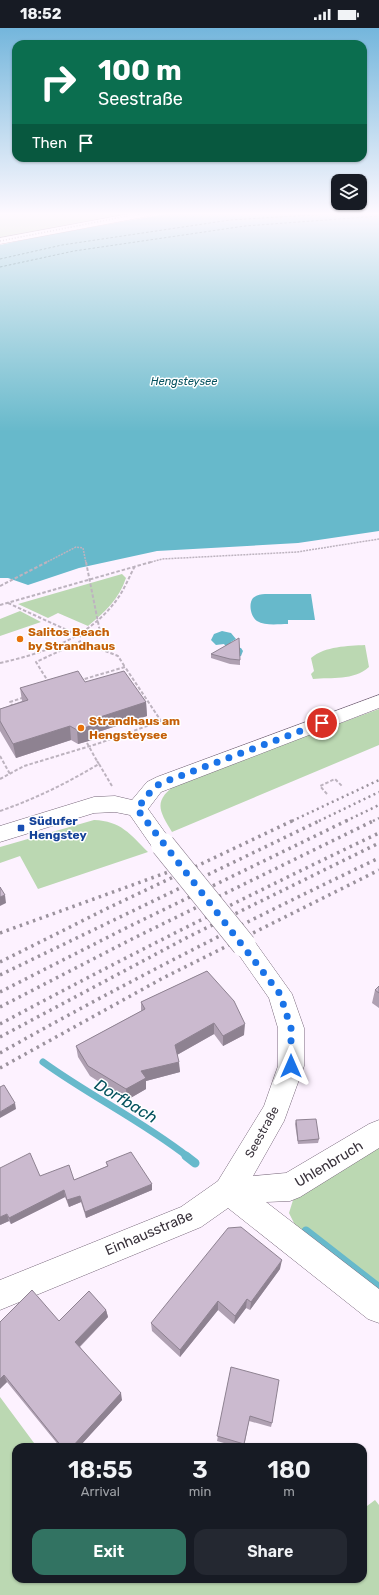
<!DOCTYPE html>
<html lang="en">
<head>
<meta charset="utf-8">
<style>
	body { margin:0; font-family:Rubik,sans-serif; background:#242831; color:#f1f3f6; height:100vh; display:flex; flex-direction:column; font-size:15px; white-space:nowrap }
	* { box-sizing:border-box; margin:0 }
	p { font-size:13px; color:#9ea1a6 }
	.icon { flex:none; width:22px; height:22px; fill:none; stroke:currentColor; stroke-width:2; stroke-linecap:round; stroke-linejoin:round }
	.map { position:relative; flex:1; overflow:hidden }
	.details { position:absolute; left:12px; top:1415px; width:355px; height:140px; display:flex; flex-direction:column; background:#171b24; border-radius:12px; box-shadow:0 1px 3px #0004 }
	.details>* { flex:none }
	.banner { position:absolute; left:12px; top:12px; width:355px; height:122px; border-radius:12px; box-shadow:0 1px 3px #0004; background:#0b6e4f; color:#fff; overflow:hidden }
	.fabs { position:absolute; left:331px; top:146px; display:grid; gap:8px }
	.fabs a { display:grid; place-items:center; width:36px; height:36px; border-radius:8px; background:#171b24; box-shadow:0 1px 3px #0004; font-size:20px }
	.pin { position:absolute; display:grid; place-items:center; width:34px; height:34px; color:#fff; margin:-17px; border:2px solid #fff; border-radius:50%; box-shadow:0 1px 4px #0007 }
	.me { position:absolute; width:44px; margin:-22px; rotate:0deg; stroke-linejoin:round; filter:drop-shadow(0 0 3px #0008) }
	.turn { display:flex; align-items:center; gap:14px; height:84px; padding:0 20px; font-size:18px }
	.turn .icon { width:52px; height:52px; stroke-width:2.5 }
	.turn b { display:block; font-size:28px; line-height:34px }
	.then { display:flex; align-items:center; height:38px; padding:0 20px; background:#0003; gap:8px; font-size:15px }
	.eta { display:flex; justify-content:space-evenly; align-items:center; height:68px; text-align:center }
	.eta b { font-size:24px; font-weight:600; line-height:28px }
	.cta { display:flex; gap:8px; margin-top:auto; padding:8px 20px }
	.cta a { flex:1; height:46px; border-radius:12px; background:#327362; color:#fff; font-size:16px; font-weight:600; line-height:46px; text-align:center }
	.cta a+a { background:#242831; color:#f1f3f6 }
	.status { display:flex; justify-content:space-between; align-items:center; height:28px; padding:0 20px; background:#171b24; direction:ltr }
	.status svg { height:11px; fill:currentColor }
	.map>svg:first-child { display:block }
	.green { fill:#bbd8b2 }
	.water { fill:#67b9cb }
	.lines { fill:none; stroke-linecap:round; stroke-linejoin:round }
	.stream-far1 { stroke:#67b9cb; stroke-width:7 }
	.stream { stroke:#67b9cb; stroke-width:9 }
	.ferry { stroke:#05515e; stroke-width:1; stroke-dasharray:2.5 2; stroke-linecap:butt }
	.street-casing { stroke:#77677a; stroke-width:1 }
	.path-far1 { stroke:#bdb3bf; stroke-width:1.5; stroke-dasharray:2 1; stroke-linecap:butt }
	.path { stroke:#bdb3bf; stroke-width:2; stroke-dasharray:3.5 2; stroke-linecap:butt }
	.street { fill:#fff; fill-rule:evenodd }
	.rail-far2 { stroke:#9b929d; stroke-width:1.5; stroke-dasharray:1 2; stroke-linecap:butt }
	.rail-far1 { stroke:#9b929d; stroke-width:2.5; stroke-dasharray:2 3.5; stroke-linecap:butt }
	.rail { stroke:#9b929d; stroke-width:3.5; stroke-dasharray:2.5 4.5; stroke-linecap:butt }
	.street-bridge-casing { stroke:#77677a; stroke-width:25; stroke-linecap:butt }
	.path-bridge-far1 { stroke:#bdb3bf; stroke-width:1.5; stroke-dasharray:2 1; stroke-linecap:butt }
	.path-bridge { stroke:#bdb3bf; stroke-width:2; stroke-dasharray:3.5 2; stroke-linecap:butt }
	.street-bridge { stroke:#fff; stroke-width:24 }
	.wall { fill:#afa0b2 }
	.shaded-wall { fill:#8e8291 }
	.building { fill:#cbbacf; stroke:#8e8291 }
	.route { stroke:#1a73e8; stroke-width:7; stroke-dasharray:0 12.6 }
	.food-dot { fill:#e8710a; stroke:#fff; stroke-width:1.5 }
	.transit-dot { fill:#1a4fb4; stroke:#fff; stroke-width:1.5 }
	.labels { text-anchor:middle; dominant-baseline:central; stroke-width:3; stroke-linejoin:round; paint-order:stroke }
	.far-water-label { font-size:11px; font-style:italic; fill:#05515e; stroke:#fff }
	.food-label { font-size:12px; font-weight:bold; fill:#c56008; stroke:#fff; text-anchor:start }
	.transit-label { font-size:12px; font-weight:bold; fill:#164399; stroke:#fff; text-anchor:start }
	.street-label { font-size:12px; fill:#39323b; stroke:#fff }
	.near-street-label { font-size:14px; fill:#39323b; stroke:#fff }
	.near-water-label { font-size:16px; font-style:italic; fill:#05515e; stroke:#fff }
</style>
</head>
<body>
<div class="status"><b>18:52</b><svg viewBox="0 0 49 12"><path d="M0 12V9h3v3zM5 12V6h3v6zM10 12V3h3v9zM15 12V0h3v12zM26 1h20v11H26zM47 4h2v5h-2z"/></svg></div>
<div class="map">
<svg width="379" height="1567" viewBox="0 0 379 1567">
	<rect width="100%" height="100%" fill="#fdf2ff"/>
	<path class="green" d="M0,185h138l-66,11 -72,15z
		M122,546l4,4c-7,21 -21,34 -38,48l-30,-13 -10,5 -30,-14z
		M20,583l21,11 -41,14v-17z
		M365,617l4,22c-16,14 -37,10 -56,12l-2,-5 3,-3 -3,-13c14,-12 37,-12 54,-13z
		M379,681v36l-207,87c-15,-24 -18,-32 7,-50z
		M94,792c27,1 36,14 54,32l-110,37 -18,-33 -20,7v-16z
		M379,1112v153l-84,-68 -6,-12 5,-16z
		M0,1369l37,50h-21v132h347v-70l12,-9 4,5v90h-379z"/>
	<path class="water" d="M172,185h207v318l-81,12 -141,8 -78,17 -51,17 -20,-7h-8v-333l41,-9z
		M265,566h46l4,26h-27v4c-10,0 -23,2 -31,-3 -6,-4 -9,-17 -4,-23 3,-3 8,-4 12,-4z
		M222,603l9,2 5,6 -5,3 3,5 7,1 2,3 -2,5 -6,2 -11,-14 -8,1 -5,-5 3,-6z"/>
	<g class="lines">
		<path class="stream-far1" d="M43,1034c47,34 99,59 145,95"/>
		<path class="stream" d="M186,1128l9,7
			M306,1203l73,57"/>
		<path class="ferry" d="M0,231l62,-14 168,-25 114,-7
			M0,239l74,-16 171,-25 134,-10"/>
		<defs>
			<path id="street" d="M134,185h20l-5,3 -149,28v-6z
				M379,667v13l-218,84 -13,17 26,36 -3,6 -8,2 -8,-2 -25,-36 -15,-3 -21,1 -94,29v-16l94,-29 21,-1 17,4 15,-18 10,-5z
				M244,907l8,3 40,56 12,34v38l-20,55 -31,55 33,-3 83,-49 10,-4v28l-79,49 -10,4 -24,1 113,87v34l-11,-4 -140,-111 -27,19 -201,83v-30l181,-73 37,-26 46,-75 14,-40v-38l-9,-30 -37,-53 4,-7z"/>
		</defs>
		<use href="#street" class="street-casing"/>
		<path class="path-far1" d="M148,535l14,-4 135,-7 82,-13"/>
		<path class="path" d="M8,575l74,34
			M0,577l151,-43
			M95,619l23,9 7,11
			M0,635c44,-10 90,-25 118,-65 7,-10 11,-21 17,-32
			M13,679l-3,-5 15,-5
			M0,728l10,18
			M99,736l13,22
			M0,751l24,-13 73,-22 64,-23 -36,-54 -44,13
			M327,766l-7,-8 15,-7 8,8
			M0,783c35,-12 67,-28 99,-47l-2,-3"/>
		<use href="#street" class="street"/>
		<path class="rail-far2" d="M0,213l143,-28"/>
		<path class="rail-far1" d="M292,793l87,-41
			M319,793l60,-29
			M346,793l33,-16
			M373,793l6,-3"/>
		<path class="rail" d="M0,905l182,-66
			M0,934l110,-55 184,-87
			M0,947l321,-155
			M0,964l126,-64 222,-108
			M0,979l134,-69 241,-118
			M0,996c125,-67 251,-130 379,-191
			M0,1009l188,-100 191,-94
			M0,1025c124,-70 251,-134 379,-195
			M0,1040l163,-90 216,-108"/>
		<defs>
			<path id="street-bridge" d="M163,817l81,100"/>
		</defs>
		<use href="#street-bridge" class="street-bridge-casing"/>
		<path class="path-bridge-far1" d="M45,535l31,-16 7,1 3,15"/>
		<path class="path-bridge" d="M86,534l14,70 -10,4
			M0,558l47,-24
			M49,655l-13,-21 45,-21
			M87,715l10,18"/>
		<use href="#street-bridge" class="street-bridge"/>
	</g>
	<path class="wall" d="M211,626l29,6v5l-10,-1 -19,-6z
		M85,654l61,20 1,14 -52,17 -3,7 -14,4 -7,-4 -55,18 -16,-27v-22l22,-8 -2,-13z
		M207,943l37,64 -21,11 -9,-12 -37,21 3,17 -34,9v8l-19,11 -37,-24 -12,-19 -2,-11 65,-35v-9z
		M379,958v22l-7,-5 3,-13z
		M296,1092l23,19 -1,4 -20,1 -3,-20z
		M106,1134l46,28 -66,28 -5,-16 -12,5 -4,-10 -54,27 -2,-3 -9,4 40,-49 34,4 33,-14z
		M280,1241l-30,41 -4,-2 -12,16 -16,-14 -38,47 -28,-26 -1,-8z
		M106,1282l2,7 -28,30 42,53 -43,47h-19l-53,-65 -7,6v-66l59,-1z
		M231,1339l41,56 -1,4 -22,-6 -5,26h-6l-21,-6z"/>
	<path class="shaded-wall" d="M146,674l1,14 -52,17 -3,7 -14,4 -1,-14 17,-11z
		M70,698l1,14 -55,18 -3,-14z
		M5,867l1,8 -6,3v-9z
		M214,995v11l-39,22v-11z
		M245,996l-1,11 -21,11v-10z
		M179,1034l1,10 -34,9v8l-19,11 -1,-11 15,-18z
		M15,1075l1,6 -16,9v-6z
		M152,1156v6l-66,28 -1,-6z
		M64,1162l1,7 -54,27 -2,-6z
		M80,1168l1,6 -12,5 -2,-7z
		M7,1186l2,7 -9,4v-8z
		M282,1232l-2,9 -30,41 1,-8z
		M247,1271l-1,9 -12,16 1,-8z
		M218,1273v9l-38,47v-7z
		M106,1282l2,7 -31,32 -2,-7z
		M4,1347l3,7 -7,7v-10z
		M121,1365l1,7 -43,47h-7z"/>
	<path class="building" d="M239,610l1,22 -10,-1 -19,-5z
		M78,643l7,11 39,-11 22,31 -52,17 -4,7 -13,4 -7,-4 -57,18 -13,-23v-12l28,-9 -8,-12z
		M0,859l5,8 -5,2z
		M207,943l27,30 11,23 -22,12 -9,-13 -39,22 4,17 -38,9 5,7 -20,11 -38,-23 -12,-20 69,-37 -4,-7z
		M379,958v7l-4,-3z
		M4,1057l11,18 -15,9v-25z
		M316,1091l3,20 -21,2 -2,-21z
		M131,1124l21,32 -67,28 -5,-16 -13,4 -3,-10 -55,28 -2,-4 -7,3v-49l30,-15 10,23 29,-11 5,15 34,-14 -2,-4z
		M241,1199l41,33 -31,42 -4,-3 -12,17 -17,-15 -38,49 -29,-27 77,-95z
		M32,1262l27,31 30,-30 17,19 -31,32 46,51 -49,54h-10l-58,-72 -4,4v-57z
		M231,1339l48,13 -7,43 -22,-7 -6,28 -27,-8z"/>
	<linearGradient id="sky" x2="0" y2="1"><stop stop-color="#74b6dc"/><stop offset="0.46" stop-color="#fef9ff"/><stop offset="1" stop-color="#fef9ff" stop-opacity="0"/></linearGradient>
	<rect width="379" height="404" fill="url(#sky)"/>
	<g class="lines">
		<path class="route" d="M291,1038v-38l-11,-34 -143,-185 17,-22 10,-5 158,-59"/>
	</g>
	<g class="food-dot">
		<circle cx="20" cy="611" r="4"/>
		<circle cx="81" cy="700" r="4"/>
	</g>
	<rect class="transit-dot" x="17" y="796" width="8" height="8" rx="2"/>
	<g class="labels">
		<g class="far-water-label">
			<text x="184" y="353">Hengsteysee</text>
		</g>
		<g class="food-label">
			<text x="28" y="604">Salitos Beach<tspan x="28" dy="14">by Strandhaus</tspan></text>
			<text x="89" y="693">Strandhaus am<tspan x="89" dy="14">Hengsteysee</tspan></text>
		</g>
		<g class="transit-label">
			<text x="29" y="793">Südufer<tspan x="29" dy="14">Hengstey</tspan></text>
		</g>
		<g class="street-label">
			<text transform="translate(262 1104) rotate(-61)">Seestraße</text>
		</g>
		<g class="near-street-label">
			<text transform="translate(329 1136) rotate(-31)">Uhlenbruch</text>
			<text transform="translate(149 1205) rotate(-23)">Einhausstraße</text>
		</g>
		<g class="near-water-label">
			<text transform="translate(126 1073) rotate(31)">Dorfbach</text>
		</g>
	</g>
</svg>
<div class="fabs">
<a><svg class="icon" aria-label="layers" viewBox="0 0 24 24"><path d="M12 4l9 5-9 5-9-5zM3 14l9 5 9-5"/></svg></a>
</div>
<div class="pin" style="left:322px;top:695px;background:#d93025"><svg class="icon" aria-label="arrive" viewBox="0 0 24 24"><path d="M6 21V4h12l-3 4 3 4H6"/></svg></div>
<svg class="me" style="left:291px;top:1038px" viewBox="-20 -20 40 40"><path d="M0-17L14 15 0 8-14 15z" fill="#1a73e8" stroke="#fff" stroke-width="4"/></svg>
<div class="banner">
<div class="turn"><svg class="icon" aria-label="right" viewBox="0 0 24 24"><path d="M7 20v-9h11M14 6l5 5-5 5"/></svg><div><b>100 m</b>Seestraße</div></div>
<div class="then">Then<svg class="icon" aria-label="arrive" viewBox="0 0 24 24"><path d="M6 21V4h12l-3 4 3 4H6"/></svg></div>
</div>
<section class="details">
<div class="eta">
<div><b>18:55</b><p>Arrival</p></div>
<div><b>3</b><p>min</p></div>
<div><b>180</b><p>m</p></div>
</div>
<div class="cta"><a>Exit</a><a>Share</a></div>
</section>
</div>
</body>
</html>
